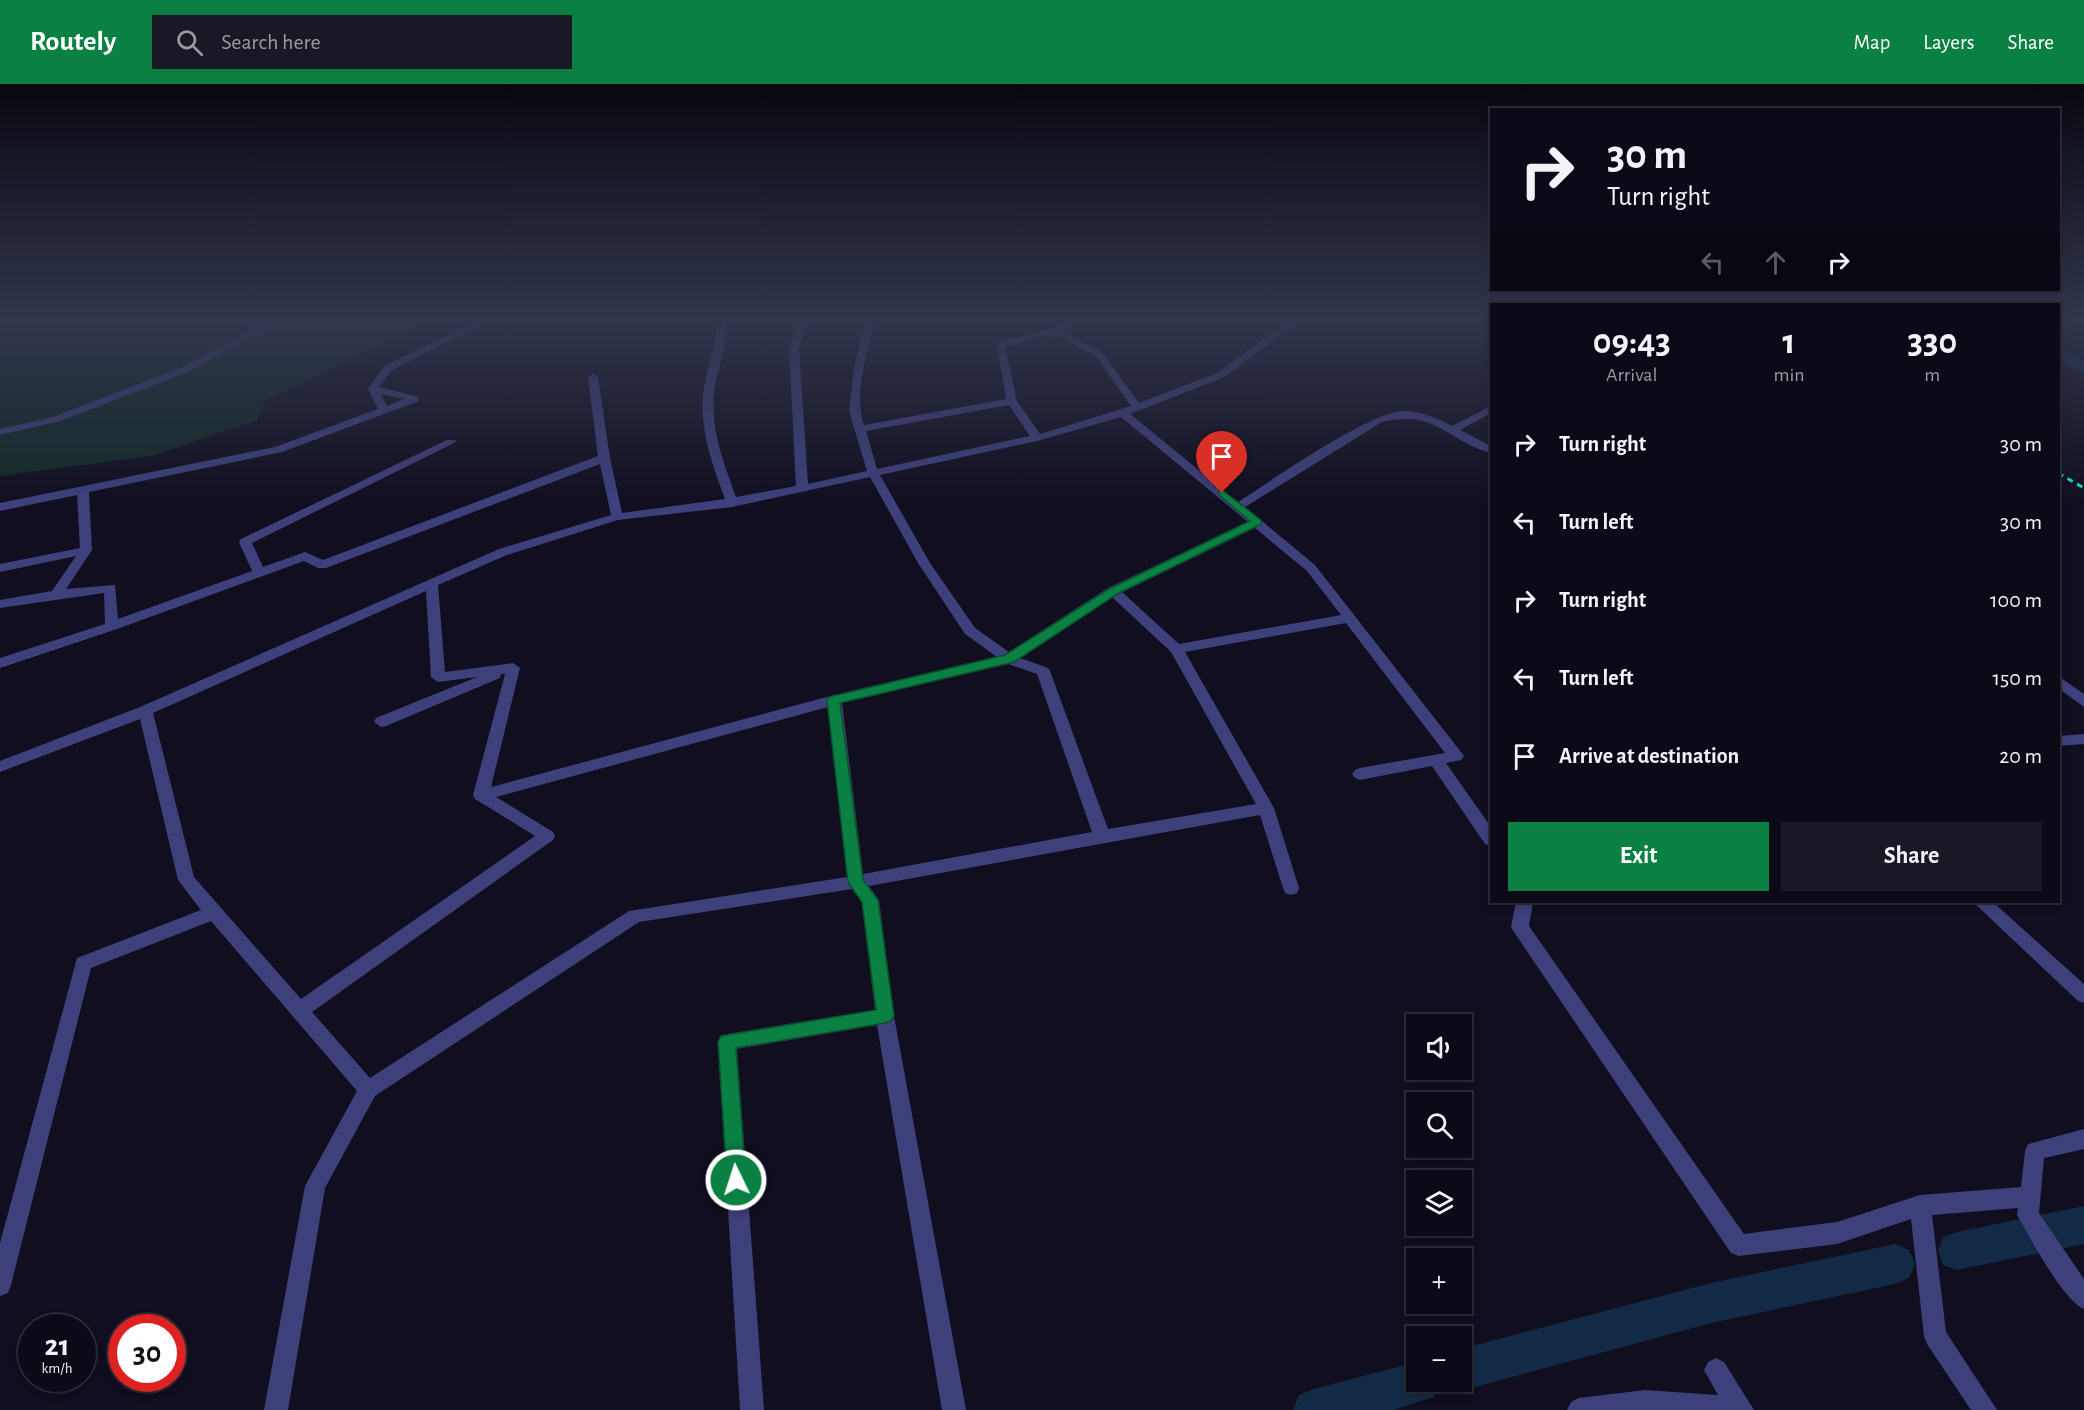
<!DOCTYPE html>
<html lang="en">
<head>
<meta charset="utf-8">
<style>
	body { margin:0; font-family:"Alegreya Sans",sans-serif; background:#1a1824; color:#f1f3f6; height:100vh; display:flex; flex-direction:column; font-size:22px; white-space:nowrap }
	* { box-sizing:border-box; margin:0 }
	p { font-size:20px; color:#9a9aa1 }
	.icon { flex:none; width:33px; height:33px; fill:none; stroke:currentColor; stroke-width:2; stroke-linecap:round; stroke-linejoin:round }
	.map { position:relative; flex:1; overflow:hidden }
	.sheet { position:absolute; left:1490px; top:219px; width:570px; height:600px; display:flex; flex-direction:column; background:#0c0a17; border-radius:0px; box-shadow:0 3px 9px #0003,0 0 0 2px #2c2b36 }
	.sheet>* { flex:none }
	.banner { position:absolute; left:1490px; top:24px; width:570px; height:183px; border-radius:0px; box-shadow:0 3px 9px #0003,0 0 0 2px #2c2b36; background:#0c0a17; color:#f1f3f6; overflow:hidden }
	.tools { position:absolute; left:1406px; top:930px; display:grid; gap:12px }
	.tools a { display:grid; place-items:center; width:66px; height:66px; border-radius:0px; background:#0c0a17; box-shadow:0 3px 9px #0003,0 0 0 2px #2c2b36; font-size:30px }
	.speed { position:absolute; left:18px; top:1230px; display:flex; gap:12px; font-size:30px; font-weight:700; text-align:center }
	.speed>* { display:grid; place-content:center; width:78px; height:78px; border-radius:50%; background:#0c0a17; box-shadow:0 3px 9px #0003,0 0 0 2px #2c2b36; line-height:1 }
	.speed small { font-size:15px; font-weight:400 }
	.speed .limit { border:9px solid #d22; background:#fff; color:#111 }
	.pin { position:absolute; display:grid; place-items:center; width:51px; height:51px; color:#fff; margin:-62px -26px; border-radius:50% 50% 50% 0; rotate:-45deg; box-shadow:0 0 6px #0007 }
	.pin .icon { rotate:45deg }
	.me { position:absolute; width:66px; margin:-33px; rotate:356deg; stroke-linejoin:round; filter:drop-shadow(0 0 4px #0008) }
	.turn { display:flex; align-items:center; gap:21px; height:126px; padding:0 18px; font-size:27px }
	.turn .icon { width:78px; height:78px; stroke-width:2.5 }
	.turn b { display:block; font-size:42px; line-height:51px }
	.lanes { display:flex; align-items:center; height:57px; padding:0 18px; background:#0003; justify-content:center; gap:30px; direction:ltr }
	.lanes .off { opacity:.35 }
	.eta { display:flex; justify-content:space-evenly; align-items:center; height:102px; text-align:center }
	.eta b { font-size:36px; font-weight:700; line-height:42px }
	.action { display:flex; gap:12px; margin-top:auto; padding:12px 18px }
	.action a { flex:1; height:69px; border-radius:0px; background:#0b8043; color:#fff; font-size:24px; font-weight:700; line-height:69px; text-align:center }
	.action a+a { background:#1a1824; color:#f1f3f6 }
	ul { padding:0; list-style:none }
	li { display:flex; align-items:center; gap:18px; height:78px; padding:0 18px }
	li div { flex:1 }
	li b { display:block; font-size:22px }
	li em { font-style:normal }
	header { display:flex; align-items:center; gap:36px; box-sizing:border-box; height:84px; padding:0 30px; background:#0b8043; color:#fff }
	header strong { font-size:28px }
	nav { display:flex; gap:33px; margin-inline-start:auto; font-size:21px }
	.search { width:420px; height:54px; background:#1a1824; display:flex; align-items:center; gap:15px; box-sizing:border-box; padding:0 21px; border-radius:0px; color:#9a9aa1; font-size:22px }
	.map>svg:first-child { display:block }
	.green { fill:#122926 }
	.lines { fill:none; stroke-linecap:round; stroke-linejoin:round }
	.canal { fill:#122a45; fill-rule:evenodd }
	.minor { fill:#3d407b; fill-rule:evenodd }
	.rail { stroke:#12e2e6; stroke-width:3; stroke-dasharray:6 5; stroke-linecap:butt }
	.route { fill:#0b8043; stroke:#07532c; stroke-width:1.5 }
</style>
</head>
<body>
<header>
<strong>Routely</strong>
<div class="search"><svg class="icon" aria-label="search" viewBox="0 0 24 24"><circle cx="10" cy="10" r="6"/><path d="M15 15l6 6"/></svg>Search here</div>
<nav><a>Map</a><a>Layers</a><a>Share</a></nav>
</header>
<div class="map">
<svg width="2084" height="1326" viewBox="0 0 2084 1326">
	<rect width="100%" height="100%" fill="#100e1f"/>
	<path class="green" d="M0,235h434l-169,82 -8,19 -106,36 -151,20z"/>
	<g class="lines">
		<path class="canal" d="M2058,264l26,13v13l-26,-13z
			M2084,1122v38l-127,26 -14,-5 -5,-14 5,-14 14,-5z
			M1895,1160l14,6 6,14 -6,14 -14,6 -184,39 -250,68 -15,-6 -1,-3h16v-33l250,-66z
			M1416,1278v20h24l-6,15 -41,13h-100l6,-15 15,-6z"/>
		<path class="minor" d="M272,235h11l-95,53 -128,49 -60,14v-6l53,-12 127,-49z
			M482,235h12l-102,51 -13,17 40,10v4l-137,51 -193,40 3,58 -26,39 49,-4 3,34 134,-48 -13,-29 2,-3 206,-99h8l1,2 -204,101 11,24 42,-15 18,8 275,-104 -10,-79 5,-3 5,3 12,81 12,55 103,-14c-12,-33 -25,-67 -22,-103 3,-26 13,-51 15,-77h8c2,25 -9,49 -12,74 -4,36 10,71 22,104l60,-11 -7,-138 10,-29h9l-9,29 9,136 59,-13 -18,-60 5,-42 12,-50h9c-7,33 -22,73 -11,106l142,-26 -9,-56 54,-14 20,-10h12l-22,12 41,21 37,51 78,-30 74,-54h10l-76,58 -95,37 108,88c33,-21 132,-91 166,-91 17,0 33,7 48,15l39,-20v7l-31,17 31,16v7c-45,-13 -55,-44 -109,-31l-137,85 70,58 146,187 3,4 -3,4 -15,3 45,64v19l-6,-2 -53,-78 -72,14 -5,-2 -3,-4 3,-4 5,-2 85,-15 -99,-130 -161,29 89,156 25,80 -2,5 -6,2 -6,-2 -2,-5 -23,-73 -391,71 10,14 15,116 72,394h-24l-65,-385 -140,24 27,361h-24l-22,-368 2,-6 7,-2 148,-24 -13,-108 -10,-13 -213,33 -264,174 -50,92 -37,222h-24l41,-224 52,-95 -146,-170 -120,47 -80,317 -3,8 -8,3v-53l77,-285 124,-48 -23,-30 -38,-161 -140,53v-11l140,-54 359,-158 112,-34 -11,-51 -274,104h-8l-14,-7 -187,68 -117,39v-10l105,-34 -1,-31 -104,15v-8l52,-9 24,-35 -76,16v-8l80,-16 -3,-53 -77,16v-8l275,-56 103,-38 -10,-20 16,-23zM1053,250l43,22 35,50 -91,28 -23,-33 -12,-54zM381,310l23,5 -17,7zM1009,321l21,31 -153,33 -11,-38zM1121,333l127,105 -140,66 -99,64 -34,-24 -45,-65 -50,-88 157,-34zM870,393l48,86 47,71 32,23 -163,38 -343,92 29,-119 -7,-5 -68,9 -7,-87 69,-30 111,-35 114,-13zM1255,444l52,43 34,44 -162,29 -57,-52zM426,507l5,86 7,5 39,-5 -101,41 -2,4 7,5 5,-1 114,-48 1,-4h4l-32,121 2,4 60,37 -234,163 -107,-122 -41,-164zM1112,513l59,55 85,152 -148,25 -58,-158 -2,-3 -28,-10zM1008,580l29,10 55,158 -229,42 -21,-171zM828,623l19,170 -218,34 -259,167 -58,-66 241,-172 2,-4 -2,-4 -57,-35z
			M2058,592l26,18v13l-26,-19z
			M2084,650v10l-26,2v-10z
			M1516,818h17l-4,24 215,308 93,-12 83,-27 101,-8 4,-36 3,-7 56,-15v20l-40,9 -5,55 45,66v30c-20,-8 -51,-66 -63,-87l-4,-7 1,-7 -86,7 14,117 51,78h-26l-44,-66 -3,-8 -13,-117 -74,25 -98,12 -8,-3 -217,-321 -3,-5z
			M1973,818h20l91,82v19l-6,-2z
			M1716,1274l8,4 30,48h-187l4,-8 8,-4 66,-8 73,5 -14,-25 4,-8z"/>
		<path class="rail" d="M2058,389l26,15"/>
	</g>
	<linearGradient id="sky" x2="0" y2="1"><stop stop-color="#090811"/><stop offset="0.56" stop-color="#31364d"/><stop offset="1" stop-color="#31364d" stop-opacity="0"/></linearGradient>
	<rect width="2084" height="420" fill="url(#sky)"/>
	<path class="route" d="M1222,406l39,30v4l-144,70 -103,68 -174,41 23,177 15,20 16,116 -3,5 -6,2 -149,25 10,132 -3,6 -7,3 -6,-3 -3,-6 -9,-138 3,-6 155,-26 -14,-108 -14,-20 -21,-182 2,-3 176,-42 104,-66 141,-68 -31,-26v-4z"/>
</svg>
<div class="tools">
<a><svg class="icon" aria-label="sound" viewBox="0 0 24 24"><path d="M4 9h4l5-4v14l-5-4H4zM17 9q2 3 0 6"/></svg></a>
<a><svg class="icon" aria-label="search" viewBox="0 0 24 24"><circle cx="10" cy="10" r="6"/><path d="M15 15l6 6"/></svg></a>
<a><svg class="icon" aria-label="layers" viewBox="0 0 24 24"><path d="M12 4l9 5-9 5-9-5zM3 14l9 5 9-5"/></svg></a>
<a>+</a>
<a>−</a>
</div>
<div class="speed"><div>21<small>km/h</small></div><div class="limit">30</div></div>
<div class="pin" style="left:1222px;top:409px;background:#d93025"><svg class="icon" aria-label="arrive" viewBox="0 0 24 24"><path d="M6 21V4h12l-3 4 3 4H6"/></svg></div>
<svg class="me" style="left:736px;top:1096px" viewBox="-20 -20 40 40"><circle r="17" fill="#0b8043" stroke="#fff" stroke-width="3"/><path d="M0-11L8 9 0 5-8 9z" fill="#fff"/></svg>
<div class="banner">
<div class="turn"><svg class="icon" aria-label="right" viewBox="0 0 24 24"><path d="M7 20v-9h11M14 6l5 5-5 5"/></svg><div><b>30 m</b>Turn right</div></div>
<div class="lanes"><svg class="icon off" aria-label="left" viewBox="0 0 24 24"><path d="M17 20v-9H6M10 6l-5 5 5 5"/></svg><svg class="icon off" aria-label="ahead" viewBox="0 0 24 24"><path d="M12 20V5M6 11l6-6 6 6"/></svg><svg class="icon" aria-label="right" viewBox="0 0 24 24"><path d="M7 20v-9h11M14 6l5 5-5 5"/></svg></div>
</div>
<section class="sheet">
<div class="eta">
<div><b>09:43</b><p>Arrival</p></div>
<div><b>1</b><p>min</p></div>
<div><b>330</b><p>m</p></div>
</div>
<ul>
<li><svg class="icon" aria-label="right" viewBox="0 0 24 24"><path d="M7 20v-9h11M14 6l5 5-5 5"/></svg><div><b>Turn right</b></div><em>30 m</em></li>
<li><svg class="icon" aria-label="left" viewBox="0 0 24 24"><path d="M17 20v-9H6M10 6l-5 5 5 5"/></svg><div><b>Turn left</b></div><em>30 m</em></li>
<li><svg class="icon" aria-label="right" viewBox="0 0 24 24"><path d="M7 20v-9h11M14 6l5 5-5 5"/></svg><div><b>Turn right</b></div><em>100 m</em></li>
<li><svg class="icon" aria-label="left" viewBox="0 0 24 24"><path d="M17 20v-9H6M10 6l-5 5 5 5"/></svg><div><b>Turn left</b></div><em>150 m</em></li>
<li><svg class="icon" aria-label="arrive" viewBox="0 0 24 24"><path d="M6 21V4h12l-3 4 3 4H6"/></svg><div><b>Arrive at destination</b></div><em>20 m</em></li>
</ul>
<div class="action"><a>Exit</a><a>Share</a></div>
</section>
</div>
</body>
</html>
